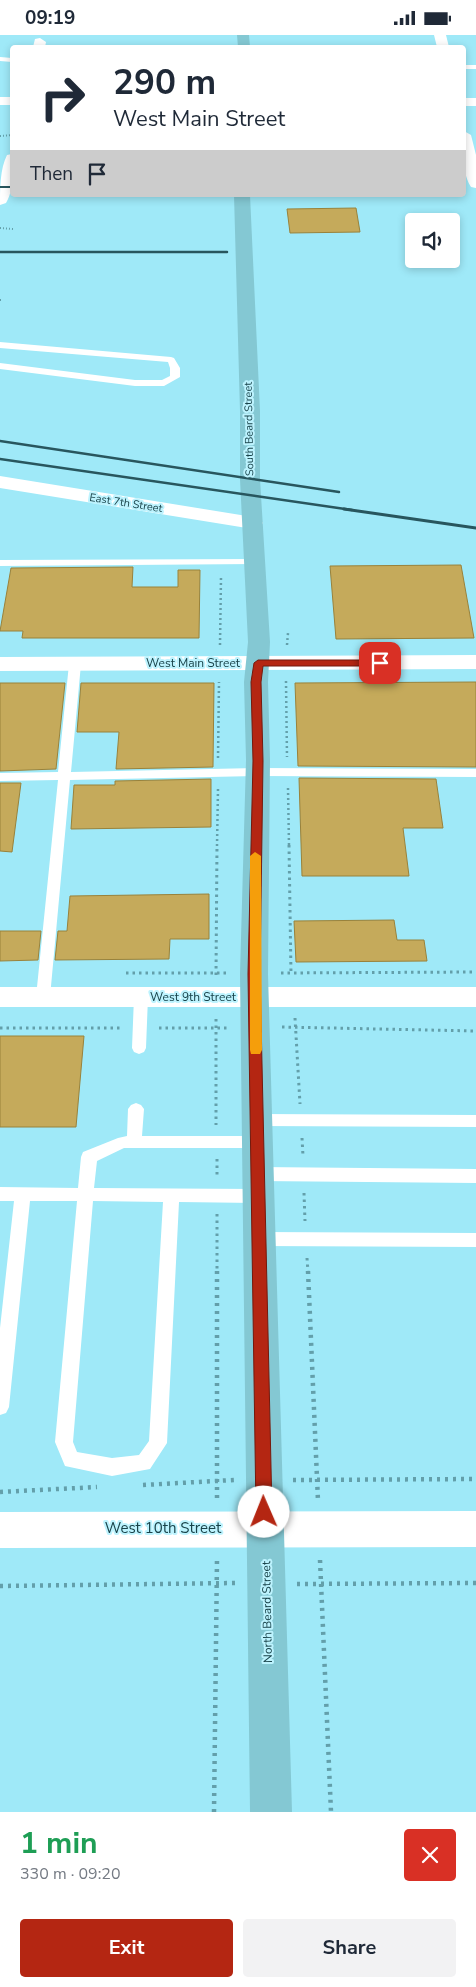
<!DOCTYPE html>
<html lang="en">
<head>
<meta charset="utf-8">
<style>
	body { margin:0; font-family:"Nunito Sans",sans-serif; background:#f2f2f3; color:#1f2937; height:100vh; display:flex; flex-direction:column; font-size:19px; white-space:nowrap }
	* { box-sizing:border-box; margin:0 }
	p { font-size:16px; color:#747a83 }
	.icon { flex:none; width:28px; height:28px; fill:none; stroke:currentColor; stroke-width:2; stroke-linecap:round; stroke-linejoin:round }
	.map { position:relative; height:1777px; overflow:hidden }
	.panel { display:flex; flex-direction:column; background:#fff; flex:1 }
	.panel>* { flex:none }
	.top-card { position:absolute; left:10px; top:10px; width:456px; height:152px; border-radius:5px; box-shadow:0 2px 8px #0003; background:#fff; color:#1f2937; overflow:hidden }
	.buttons { position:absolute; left:405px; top:178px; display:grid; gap:10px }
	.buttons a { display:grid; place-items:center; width:55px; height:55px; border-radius:5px; background:#fff; box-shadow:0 2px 8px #0003; font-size:25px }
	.pin { position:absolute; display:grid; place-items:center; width:42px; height:42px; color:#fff; margin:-21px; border-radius:10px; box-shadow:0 2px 8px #0006 }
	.me { position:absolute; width:55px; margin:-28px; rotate:359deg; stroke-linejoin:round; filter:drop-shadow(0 0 4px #0008) }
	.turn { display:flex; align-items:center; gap:18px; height:105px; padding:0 20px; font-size:22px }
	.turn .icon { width:65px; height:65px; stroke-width:2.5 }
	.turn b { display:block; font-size:35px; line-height:42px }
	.then { display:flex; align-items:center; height:48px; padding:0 20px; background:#0003; gap:10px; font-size:19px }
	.round { display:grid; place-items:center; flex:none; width:52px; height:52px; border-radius:5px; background:#f2f2f3 }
	.head { display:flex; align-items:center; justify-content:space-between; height:85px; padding:0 20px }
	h1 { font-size:30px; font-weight:700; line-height:38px; color:#1e9e55 }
	.cta { display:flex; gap:10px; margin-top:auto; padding:10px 20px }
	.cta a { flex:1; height:58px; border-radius:5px; background:#b42612; color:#fff; font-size:20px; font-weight:700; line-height:58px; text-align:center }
	.cta a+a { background:#f2f2f3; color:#1f2937 }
	.status { display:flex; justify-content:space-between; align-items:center; height:35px; padding:0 25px; background:#fff; direction:ltr }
	.status svg { height:14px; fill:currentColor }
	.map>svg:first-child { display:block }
	.building { fill:#c5aa5b; stroke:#99823b }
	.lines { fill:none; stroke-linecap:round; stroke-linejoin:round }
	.path-far3 { stroke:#639faa; stroke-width:2; stroke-dasharray:1 2; stroke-linecap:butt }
	.path-far2 { stroke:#639faa; stroke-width:2.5; stroke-dasharray:2 3; stroke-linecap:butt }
	.path-far1 { stroke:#639faa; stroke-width:3; stroke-dasharray:2.5 4; stroke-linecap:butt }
	.path { stroke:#639faa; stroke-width:4.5; stroke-dasharray:3 5; stroke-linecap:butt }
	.service { fill:#fff; fill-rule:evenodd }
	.minor { fill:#fff; fill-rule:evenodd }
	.tertiary { fill:#fff; fill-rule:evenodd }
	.primary { fill:#84c8d3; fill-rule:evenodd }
	.rail-far2 { stroke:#28565e; stroke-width:2 }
	.rail-far1 { stroke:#28565e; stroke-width:2.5 }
	.rail { stroke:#28565e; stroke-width:3 }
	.route { fill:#b42612; stroke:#75190c }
	.slow { fill:#f59e0b }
	.labels { text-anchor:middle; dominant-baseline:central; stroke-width:4; stroke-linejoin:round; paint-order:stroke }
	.far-street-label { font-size:11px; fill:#19434a; stroke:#bdf3fe }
	.street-label { font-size:12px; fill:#19434a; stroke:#bdf3fe }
	.near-street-label { font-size:15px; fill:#19434a; stroke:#bdf3fe }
</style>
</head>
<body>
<div class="status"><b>09:19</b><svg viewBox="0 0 49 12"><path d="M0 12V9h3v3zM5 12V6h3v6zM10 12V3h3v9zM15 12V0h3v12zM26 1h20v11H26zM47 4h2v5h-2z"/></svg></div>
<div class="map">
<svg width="476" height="1777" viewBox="0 0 476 1777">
	<rect width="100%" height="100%" fill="#9fe9f8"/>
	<path class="building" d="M356,173l4,24 -70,1 -3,-24z
		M461,530l13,73 -138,1 -6,-73z
		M133,532l-1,20h46v-17h22l-1,68h-177l1,-7h-23l11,-63z
		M476,647v85l-178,-1 -3,-83z
		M0,648h65l-9,86 -56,2z
		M81,648h133l-1,84 -97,2 3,-37h-42z
		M299,743l137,1 7,49h-40l6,48h-107z
		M211,744v48l-140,2 3,-44h41v-4z
		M0,748h21l-9,69 -12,-1z
		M209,859v45h-39l-1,20 -114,1 3,-29h9l3,-35z
		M394,885l3,20h27l3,21 -131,1 -2,-41z
		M0,896h41l-3,29 -38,1z
		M0,1001h84l-8,91h-76z"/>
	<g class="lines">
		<path class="path-far3" d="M0,101l12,-1
			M0,193l13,1
			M0,265h2"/>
		<path class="path-far2" d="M220,610l1,-68
			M287,610l1,-12
			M286,646l1,76
			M218,723l1,-76
			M288,753l1,58
			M217,811l1,-57"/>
		<path class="path-far1" d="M289,810l2,130
			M126,938h103
			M281,938l193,-1
			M216,940l1,-130
			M295,983l5,86
			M216,984v106
			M282,992l194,4
			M0,993h120
			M159,993h71
			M302,1103l1,18
			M217,1124v19
			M304,1158l1,28
			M217,1179v58
			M307,1223l1,14"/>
		<path class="path" d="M217,1236v229
			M308,1236l10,230
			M293,1445l183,-1
			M143,1450l91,-5
			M0,1457l97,-5
			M320,1525l11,252
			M297,1549l179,-1
			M0,1551l235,-3
			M214,1777l3,-253"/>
		<path class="service" d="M0,22l12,1v4l-12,-1z
			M464,30h12v4h-12z
			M0,307l171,15 3,1 6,10v9l-16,9h-29l-135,-17v-6l135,17h27l8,-4v-8l-2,-6 -168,-14z
			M255,524l5,3 -1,2 -259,2v-6z
			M75,625l6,4 -10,108 187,-4 218,1v8l-218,-1 -188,4 -20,217 -2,4 -5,1 -5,-1 -2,-4 22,-217 -58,1v-8l58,-1 11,-108z
			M141,957l5,1 2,4 -2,51 -2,4 -5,2 -5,-2 -2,-4 2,-51 2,-4z
			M136,1068l5,2 3,4 -2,27h115l5,2 3,4 -3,4 -5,2h-133l-27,13 -3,27 164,1 6,2 2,5 -2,5 -6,2 -79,-1 -12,241 -17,26 -38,7 -47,-10 -10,-24 22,-241h-47l-21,206 -3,6 -6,2v-87l14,-127h-14v-14l78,1 3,-31 2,-5 35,-14 9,-2 1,-27 3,-4zM93,1166l70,1 -14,239 -10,14 -27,3 -35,-6 -4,-10z
			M257,1079l219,1v12l-219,-1 -5,-2 -3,-4 3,-4z
			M258,1132l218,2v14l-218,-2 -6,-2 -2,-5 2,-5z
			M259,1197l217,1v14l-217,-1 -6,-2 -2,-5 2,-5z"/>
		<path class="minor" d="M434,0h12l3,12h-12z
			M0,62h12v8h-12z
			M464,63h12v8h-12z
			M464,96l7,4 5,20v33l-5,-1c-10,-15 -8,-39 -7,-56z
			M0,441l253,41 7,2 3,4 -3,4 -7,2 -253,-41z
			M0,952h476v20h-476z"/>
		<path class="tertiary" d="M40,3l6,4 -1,5h-12l2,-8z
			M12,119c2,14 2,36 -6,49l-6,2c0,-17 0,-36 7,-50z
			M476,620v14l-476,2v-14z
			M476,1476v36l-476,1v-36z"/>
		<path class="primary" d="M237,0h12l1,12h-12z
			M234,160h16l10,216v68l10,163 -2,40 2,78 -2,214 24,838h-42l-10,-838 6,-214 -2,-78 4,-40 -8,-163v-68z"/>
		<path class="rail-far2" d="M0,152h12"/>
		<path class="rail-far1" d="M0,217h227
			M0,406l339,51
			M0,424l352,51"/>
		<path class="rail" d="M344,474l132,19"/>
	</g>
	<path class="route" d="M258,625h122l5,3 -5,3h-117l-2,16 2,79 -3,213 12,538 -3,5 -5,2 -6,-2 -2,-5 -8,-538 5,-213 -2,-79 3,-19z"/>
	<path class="slow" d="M255,817l6,4 1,194 -2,4h-9l-1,-4v-194z"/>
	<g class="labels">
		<g class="far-street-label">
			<text transform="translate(249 394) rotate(-91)">South Beard Street</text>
			<text transform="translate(126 468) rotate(9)">East 7th Street</text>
		</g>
		<g class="street-label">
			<text x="193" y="628">West Main Street</text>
			<text x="193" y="962">West 9th Street</text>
			<text transform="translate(267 1577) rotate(-91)">North Beard Street</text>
		</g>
		<g class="near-street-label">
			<text x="163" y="1493">West 10th Street</text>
		</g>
	</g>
</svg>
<div class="buttons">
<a><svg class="icon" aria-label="sound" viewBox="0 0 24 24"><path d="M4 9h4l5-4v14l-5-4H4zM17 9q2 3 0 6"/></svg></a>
</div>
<div class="pin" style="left:380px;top:628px;background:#d93025"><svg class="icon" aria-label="arrive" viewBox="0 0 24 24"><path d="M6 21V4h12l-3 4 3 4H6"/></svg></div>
<svg class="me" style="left:264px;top:1477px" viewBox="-20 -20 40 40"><circle r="19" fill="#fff"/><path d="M0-13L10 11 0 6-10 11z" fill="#b42612"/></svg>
<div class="top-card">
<div class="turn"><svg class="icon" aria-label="right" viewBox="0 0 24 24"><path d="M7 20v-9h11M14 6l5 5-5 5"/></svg><div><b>290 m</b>West Main Street</div></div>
<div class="then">Then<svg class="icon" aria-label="arrive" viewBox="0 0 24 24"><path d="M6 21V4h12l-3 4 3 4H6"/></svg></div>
</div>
</div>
<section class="panel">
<div class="head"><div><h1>1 min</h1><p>330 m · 09:20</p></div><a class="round" style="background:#d93025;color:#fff"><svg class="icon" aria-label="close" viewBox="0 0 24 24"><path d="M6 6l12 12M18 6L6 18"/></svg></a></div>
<div class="cta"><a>Exit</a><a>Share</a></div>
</section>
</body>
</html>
